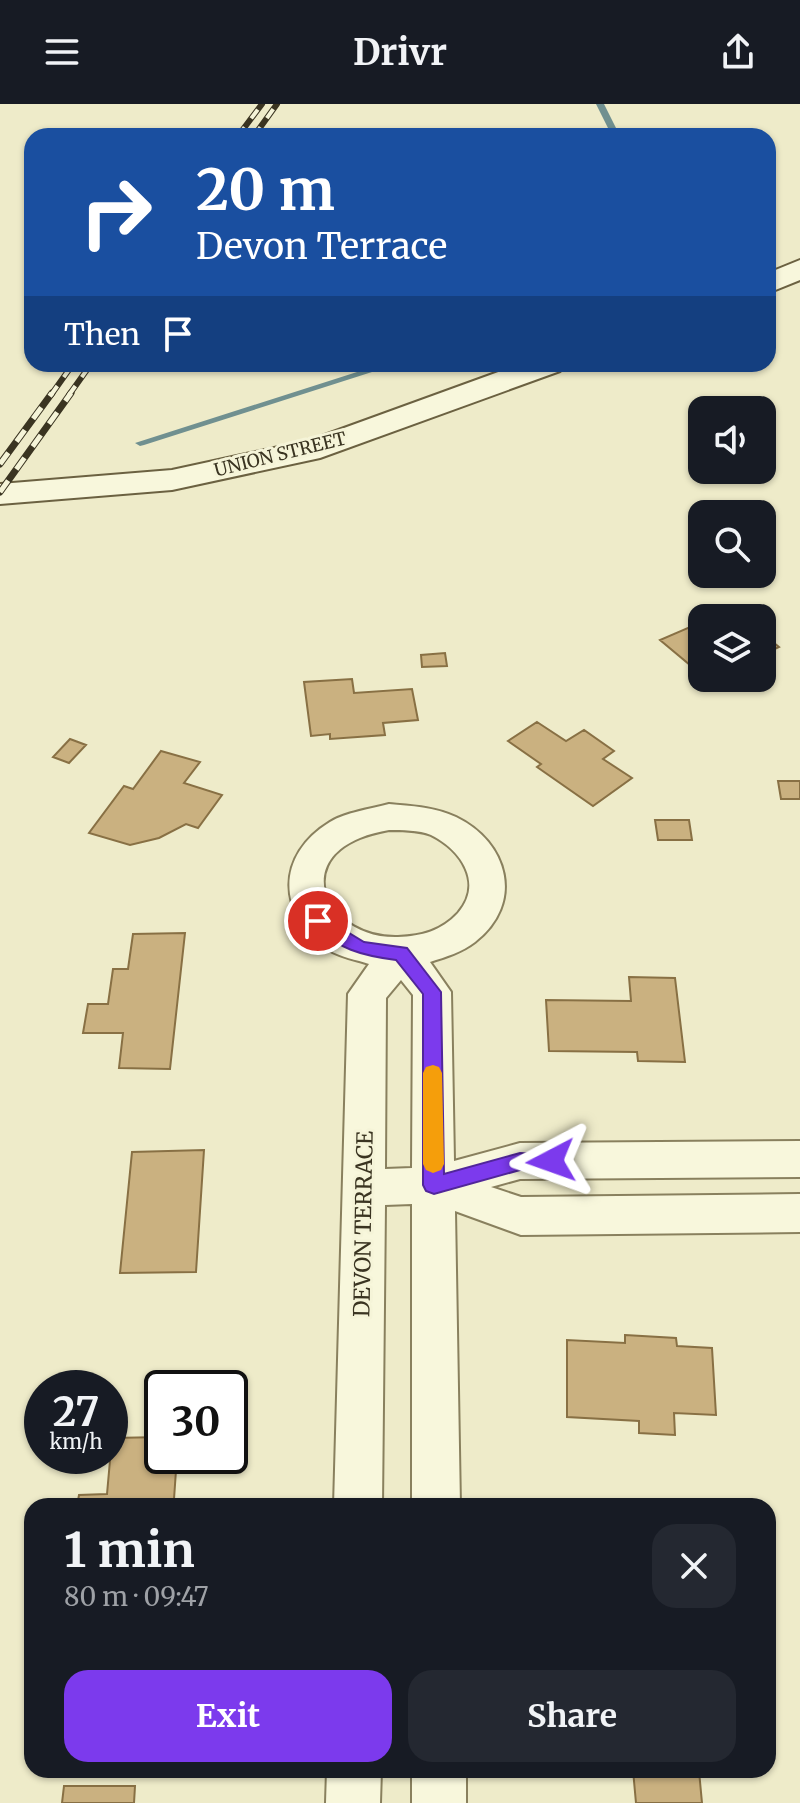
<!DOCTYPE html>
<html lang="en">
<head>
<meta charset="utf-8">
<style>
	body { margin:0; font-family:Merriweather,serif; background:#242831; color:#f1f3f6; height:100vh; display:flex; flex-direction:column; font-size:30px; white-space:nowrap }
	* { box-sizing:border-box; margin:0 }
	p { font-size:26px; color:#9ea1a6 }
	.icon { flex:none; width:44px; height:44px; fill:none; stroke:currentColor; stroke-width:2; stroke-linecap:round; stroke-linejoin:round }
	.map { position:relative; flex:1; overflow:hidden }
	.drawer { position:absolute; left:24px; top:1394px; width:752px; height:280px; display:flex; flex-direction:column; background:#171b24; border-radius:24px; box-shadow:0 2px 6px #0004 }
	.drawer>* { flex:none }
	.hud { position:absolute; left:24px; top:24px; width:752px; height:244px; border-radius:24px; box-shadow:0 2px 6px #0004; background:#1a4fa0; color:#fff; overflow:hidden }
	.tools { position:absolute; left:688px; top:292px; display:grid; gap:16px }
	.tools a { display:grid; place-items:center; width:88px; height:88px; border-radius:16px; background:#171b24; box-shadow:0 2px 6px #0004; font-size:40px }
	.speed { position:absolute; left:24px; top:1266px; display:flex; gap:16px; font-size:40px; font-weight:700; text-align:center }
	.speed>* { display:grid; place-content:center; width:104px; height:104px; border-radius:50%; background:#171b24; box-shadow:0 2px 6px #0004; line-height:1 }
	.speed small { font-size:20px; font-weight:400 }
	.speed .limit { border:4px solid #111; border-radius:12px; background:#fff; color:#111 }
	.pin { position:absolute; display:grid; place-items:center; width:68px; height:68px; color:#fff; margin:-34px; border:4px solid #fff; border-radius:50%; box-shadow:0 2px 8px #0007 }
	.me { position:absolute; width:88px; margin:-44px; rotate:266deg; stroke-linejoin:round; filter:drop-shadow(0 0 6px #0008) }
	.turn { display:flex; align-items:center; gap:28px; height:168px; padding:0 40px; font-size:36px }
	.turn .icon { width:104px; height:104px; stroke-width:2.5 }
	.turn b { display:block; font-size:56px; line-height:68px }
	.then { display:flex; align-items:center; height:76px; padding:0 40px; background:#0003; gap:16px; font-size:30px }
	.round { display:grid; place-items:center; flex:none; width:84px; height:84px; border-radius:24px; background:#242831 }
	.overview { display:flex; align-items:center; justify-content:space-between; height:136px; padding:0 40px }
	h1 { font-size:48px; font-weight:700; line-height:60px }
	.cta { display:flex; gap:16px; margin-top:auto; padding:16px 40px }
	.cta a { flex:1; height:92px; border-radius:24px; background:#7c3aed; color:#fff; font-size:32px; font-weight:700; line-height:92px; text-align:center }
	.cta a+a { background:#242831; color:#f1f3f6 }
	header { display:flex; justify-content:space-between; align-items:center; height:104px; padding:0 40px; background:#171b24; font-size:36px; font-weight:700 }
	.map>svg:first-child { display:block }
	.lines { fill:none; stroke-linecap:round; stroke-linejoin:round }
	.stream { fill:#709090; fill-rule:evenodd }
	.building { fill:#cab180; stroke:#887044; stroke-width:2 }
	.street-casing { stroke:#89805e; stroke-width:4 }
	.secondary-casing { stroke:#6b6141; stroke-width:4 }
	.street { fill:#f8f7dc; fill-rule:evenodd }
	.secondary { fill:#f8f7dc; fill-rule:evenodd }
	.rail-far1-casing { stroke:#3a3421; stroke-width:6 }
	.rail-casing { stroke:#3a3421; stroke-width:7 }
	.rail-far1 { stroke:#f5f4d8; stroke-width:4; stroke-dasharray:11; stroke-linecap:butt }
	.rail { stroke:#f5f4d8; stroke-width:5; stroke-dasharray:14; stroke-linecap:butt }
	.route { fill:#7c3aed; stroke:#51269a; stroke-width:2 }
	.slow { fill:#f59e0b }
	.labels { text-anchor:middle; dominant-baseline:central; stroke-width:6; stroke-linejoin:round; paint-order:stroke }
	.far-street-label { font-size:18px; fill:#3a3421; stroke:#f5f4d8 }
	.street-label { font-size:22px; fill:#3a3421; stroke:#f5f4d8 }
</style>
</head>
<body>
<header><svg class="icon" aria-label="menu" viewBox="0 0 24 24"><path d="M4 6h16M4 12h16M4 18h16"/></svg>Drivr<svg class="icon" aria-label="share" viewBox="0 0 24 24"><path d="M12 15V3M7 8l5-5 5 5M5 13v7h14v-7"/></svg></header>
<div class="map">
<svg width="800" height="1699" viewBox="0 0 800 1699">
	<rect width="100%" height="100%" fill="#eeebc9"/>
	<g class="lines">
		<path class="stream" d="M596,0h8l16,32h-8z
			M382,260h15l-253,81 -4,1 -5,-3z"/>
	</g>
	<path class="building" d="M690,523l12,7v41l-42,-35z
		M762,529l17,14 -17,8z
		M445,549l2,13 -25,1 -1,-12z
		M352,575l2,14 58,-4 6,31 -35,3 2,12 -55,4v-5l-19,2 -7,-54z
		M537,618l29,19 18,-11 30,21 -11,8 29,19 -39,28 -56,-39 4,-3 -33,-23z
		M70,635l16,6 -17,18 -16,-6z
		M161,647l39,11 -16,21 38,12 -24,33 -12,-4 -27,14 -29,7 -41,-12 35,-47 9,3z
		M778,677h22v18h-19z
		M655,716h34l3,20h-34z
		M185,829l-15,136 -51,-1 4,-35h-40l5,-29h20l5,-35h15l5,-35z
		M629,873l46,1 10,84 -47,-1 -1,-9 -88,-1 -3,-51 85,1z
		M204,1046l-8,122 -76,1 12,-121z
		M625,1231l51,3 1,8 35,2 4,67 -42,-2 1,22 -36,-2v-12l-72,-4v-77l58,3z
		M162,1333v19h15l-3,43h-13v7h-84l2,-11 28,-1 5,-56z
		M633,1666h76l-10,1 3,32h-66z
		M64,1682h71l-1,17h-72z"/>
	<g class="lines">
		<defs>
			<path id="street" d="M389,700c22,2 46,3 67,13 52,25 69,86 19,125 -13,10 -29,15 -45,20l21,30 3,169 66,-18 280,-2v36l-280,2 -29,8 30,10 279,-3v38l-279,3 -66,-24 5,295h-48v-302l-27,1 -3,301h-48l14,-512 21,-30c-12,-4 -29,-7 -40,-14 -53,-36 -53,-95 1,-128 16,-10 41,-13 59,-18zM389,726c13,0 30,0 42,5 30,15 53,48 27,78 -17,18 -36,23 -60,24 -68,2 -107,-71 -38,-99 9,-4 19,-6 29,-8zM401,876l12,15 -1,173 -27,1 1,-171z
				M327,1666h54l-1,33h-54z
				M412,1666h54v33h-54z"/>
			<path id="secondary" d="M800,156v20l-32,13v-20z
				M520,260h44l-4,7 -240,87 -148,32 -172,14v-20l172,-14 139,-30z"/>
		</defs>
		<use href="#street" class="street-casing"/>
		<use href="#secondary" class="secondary-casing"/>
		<use href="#street" class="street"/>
		<use href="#secondary" class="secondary"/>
		<defs>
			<path id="rail-far1" d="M238,32l24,-32
				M254,32l23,-32
				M51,291l22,-31
				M69,291l22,-31"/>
			<path id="rail" d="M0,360l52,-71
				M0,388l71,-99"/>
		</defs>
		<use href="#rail-far1" class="rail-far1-casing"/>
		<use href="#rail" class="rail-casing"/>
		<use href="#rail-far1" class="rail-far1"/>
		<use href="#rail" class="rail"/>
	</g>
	<path class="route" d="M318,810l46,28 43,6 34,44 3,182 76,-21 38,2 3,6 -3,6 -38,3 -86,24 -8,-3 -3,-6v-191l-27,-34c-38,-5 -54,-11 -85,-34l-2,-5 2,-5z"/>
	<path class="slow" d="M433,961l6,2 3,6 2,91 -3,6 -8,3 -7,-3 -3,-6v-91l3,-6z"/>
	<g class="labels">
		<g class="far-street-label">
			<text transform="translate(280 350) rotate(-14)">UNION STREET</text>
		</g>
		<g class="street-label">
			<text transform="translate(363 1120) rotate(-89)">DEVON TERRACE</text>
		</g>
	</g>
</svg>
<div class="tools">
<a><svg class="icon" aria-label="sound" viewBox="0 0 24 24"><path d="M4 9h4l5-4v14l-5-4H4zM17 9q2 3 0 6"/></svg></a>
<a><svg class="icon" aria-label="search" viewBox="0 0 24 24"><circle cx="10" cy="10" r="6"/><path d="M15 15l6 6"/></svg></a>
<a><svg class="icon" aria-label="layers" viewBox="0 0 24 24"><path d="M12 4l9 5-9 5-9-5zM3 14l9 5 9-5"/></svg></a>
</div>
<div class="speed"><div>27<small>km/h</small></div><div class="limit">30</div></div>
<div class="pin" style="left:318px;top:817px;background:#d93025"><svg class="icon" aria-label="arrive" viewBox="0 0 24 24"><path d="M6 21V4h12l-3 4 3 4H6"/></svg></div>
<svg class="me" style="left:551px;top:1057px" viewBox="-20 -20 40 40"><path d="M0-17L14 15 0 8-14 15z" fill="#7c3aed" stroke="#fff" stroke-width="4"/></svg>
<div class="hud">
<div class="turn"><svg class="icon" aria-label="right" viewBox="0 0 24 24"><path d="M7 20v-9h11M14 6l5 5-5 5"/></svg><div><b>20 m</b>Devon Terrace</div></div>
<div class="then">Then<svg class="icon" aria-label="arrive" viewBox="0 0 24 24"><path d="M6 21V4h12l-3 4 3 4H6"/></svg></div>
</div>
<section class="drawer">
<div class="overview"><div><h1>1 min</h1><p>80 m · 09:47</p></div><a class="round"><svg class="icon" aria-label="close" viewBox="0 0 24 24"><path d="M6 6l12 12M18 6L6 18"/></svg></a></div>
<div class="cta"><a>Exit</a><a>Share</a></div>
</section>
</div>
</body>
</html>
